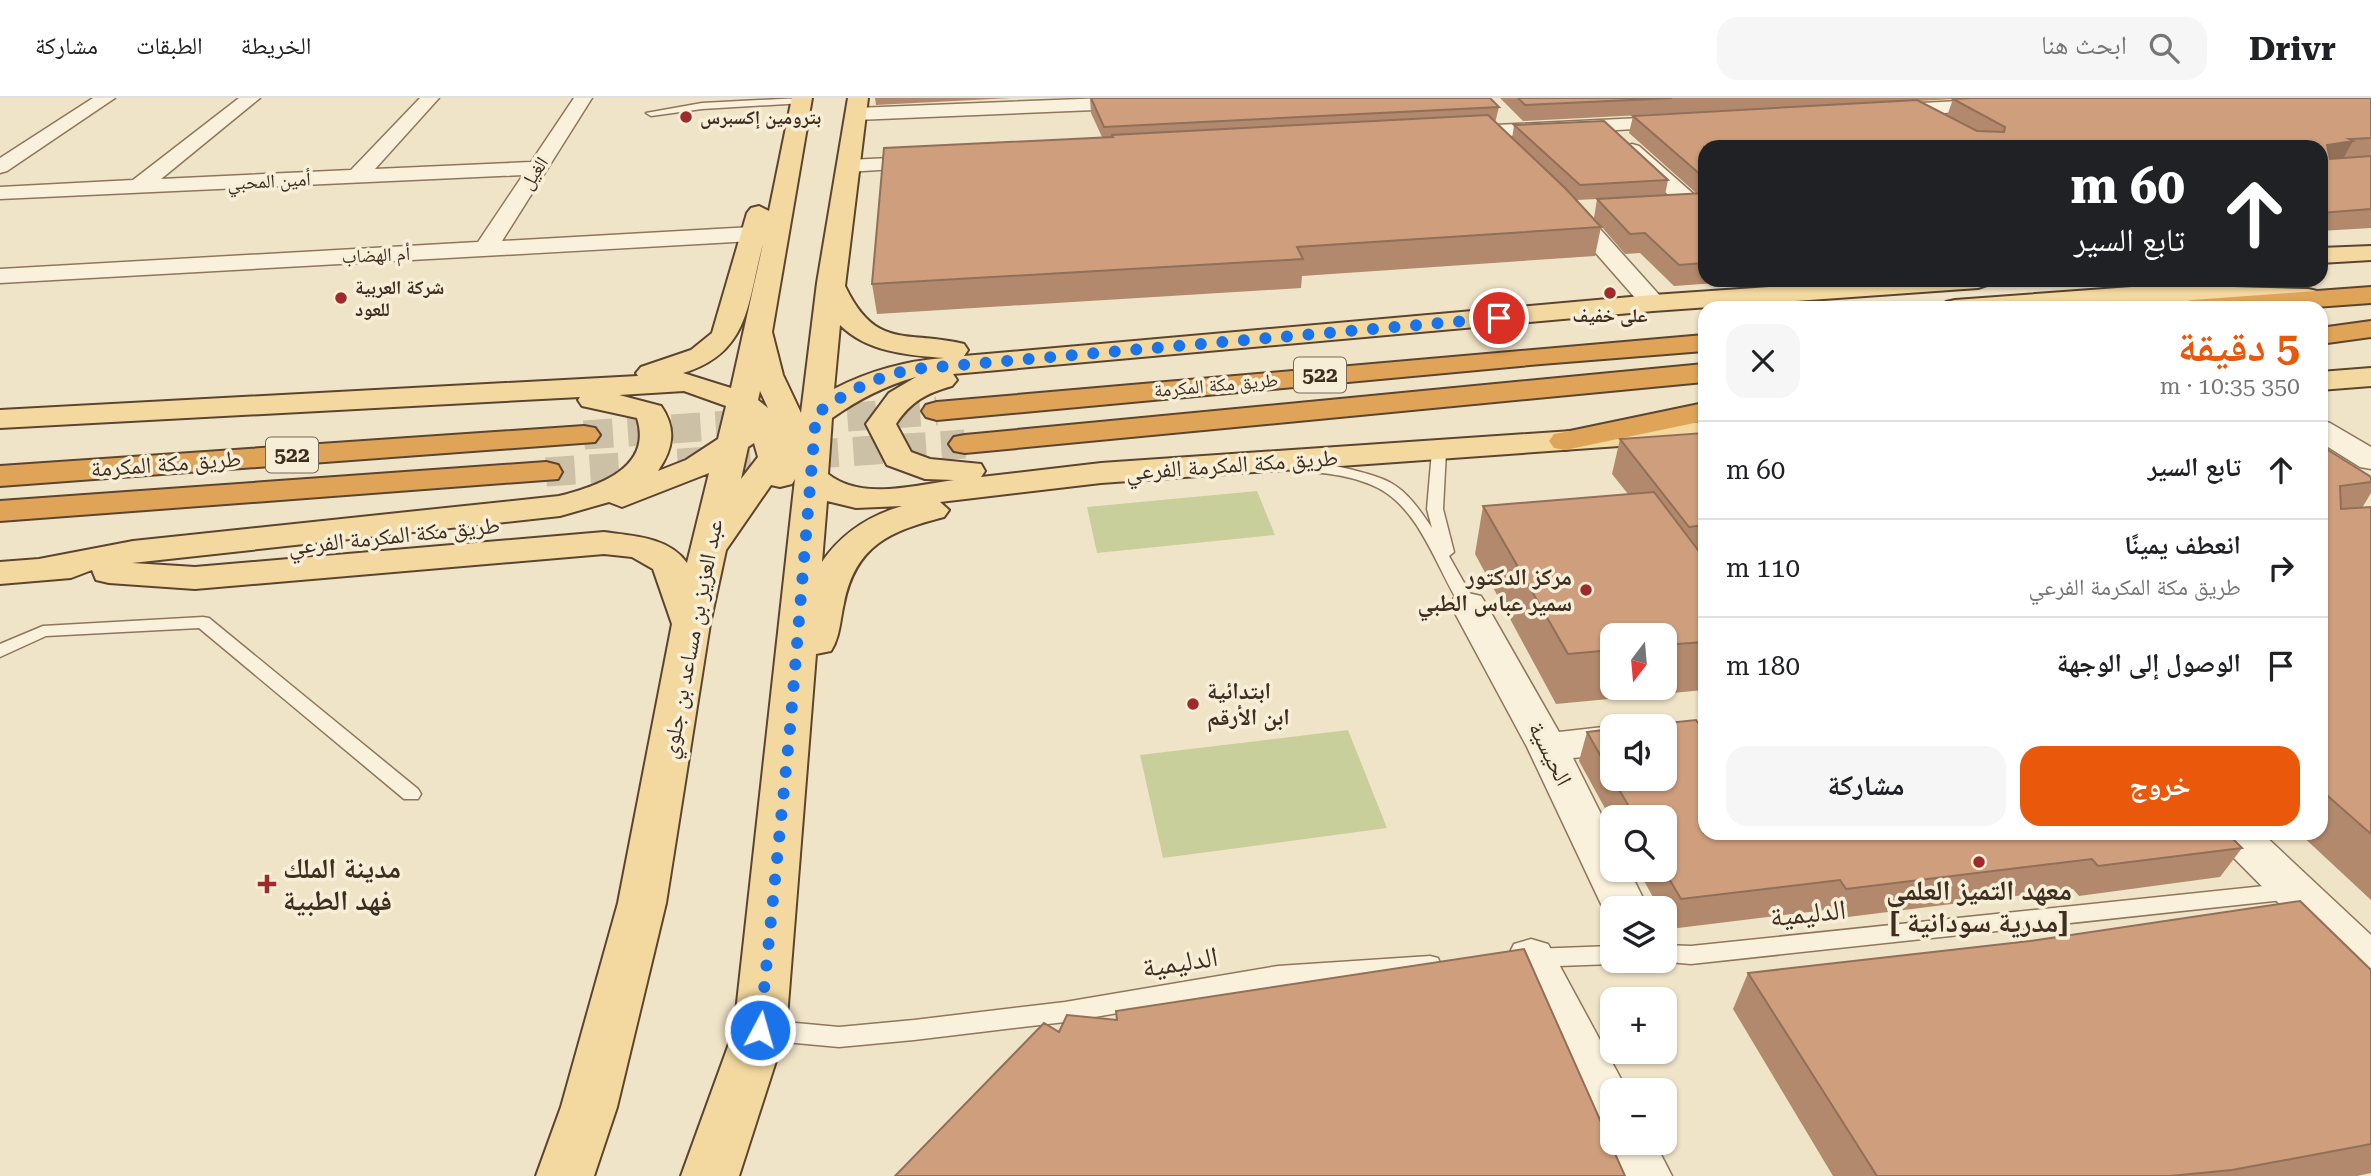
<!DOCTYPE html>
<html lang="ar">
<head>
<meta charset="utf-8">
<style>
	body { margin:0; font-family:"Roboto Serif","Noto Naskh Arabic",serif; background:#f6f6f6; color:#202124; direction:rtl; height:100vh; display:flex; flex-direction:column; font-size:26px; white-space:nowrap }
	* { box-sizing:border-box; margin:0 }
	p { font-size:23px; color:#757577 }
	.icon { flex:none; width:38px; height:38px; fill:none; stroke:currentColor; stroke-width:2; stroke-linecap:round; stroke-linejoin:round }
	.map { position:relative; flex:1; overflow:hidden; direction:ltr }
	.panel { position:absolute; left:1698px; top:203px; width:630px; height:539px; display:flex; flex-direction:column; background:#fff; border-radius:21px; box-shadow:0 2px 5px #0004; direction:rtl }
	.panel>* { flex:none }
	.top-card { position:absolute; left:1698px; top:42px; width:630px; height:147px; border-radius:21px; box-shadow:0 2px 5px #0004; direction:rtl; background:#202124; color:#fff; overflow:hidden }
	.needle { width:46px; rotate:196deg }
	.controls { position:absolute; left:1600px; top:525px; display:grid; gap:14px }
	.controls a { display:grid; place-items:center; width:77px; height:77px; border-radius:14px; background:#fff; box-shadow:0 2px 5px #0004; font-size:35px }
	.pin { position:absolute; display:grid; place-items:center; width:60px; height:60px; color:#fff; margin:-30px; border:4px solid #fff; border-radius:50%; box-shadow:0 2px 7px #0007 }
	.me { position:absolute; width:77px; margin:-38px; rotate:6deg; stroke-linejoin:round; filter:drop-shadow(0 0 5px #0008) }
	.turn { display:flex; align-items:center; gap:24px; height:147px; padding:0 28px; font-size:32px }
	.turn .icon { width:91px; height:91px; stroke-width:2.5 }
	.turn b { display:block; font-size:49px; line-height:60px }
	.round { display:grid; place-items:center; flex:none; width:74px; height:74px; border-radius:21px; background:#f6f6f6 }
	.overview { display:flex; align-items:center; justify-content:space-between; height:119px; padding:0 28px }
	h1 { font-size:42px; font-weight:700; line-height:52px; color:#ea580c }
	.primary-button { display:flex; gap:14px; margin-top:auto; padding:14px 28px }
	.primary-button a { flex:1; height:80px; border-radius:21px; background:#ea580c; color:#fff; font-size:28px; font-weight:700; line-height:80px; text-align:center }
	.primary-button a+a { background:#f6f6f6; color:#202124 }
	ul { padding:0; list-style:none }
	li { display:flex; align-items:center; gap:21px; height:98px; padding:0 28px; border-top:2px solid #e0e0e0 }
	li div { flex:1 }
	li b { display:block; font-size:26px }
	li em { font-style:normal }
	header { display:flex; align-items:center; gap:42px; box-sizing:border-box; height:98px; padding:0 35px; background:#fff; border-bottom:2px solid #e0e0e0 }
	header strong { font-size:33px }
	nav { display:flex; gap:38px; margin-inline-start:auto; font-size:24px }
	.search { width:490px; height:63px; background:#f6f6f6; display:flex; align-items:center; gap:18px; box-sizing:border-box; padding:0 24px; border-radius:21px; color:#757577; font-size:26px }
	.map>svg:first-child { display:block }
	.green { fill:#c9cf9b }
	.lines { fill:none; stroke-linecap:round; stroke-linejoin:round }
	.motorway-tunnel { stroke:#ccc0a6; stroke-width:29; stroke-dasharray:29 15; stroke-linecap:butt }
	.service-casing { stroke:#8d765c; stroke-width:3 }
	.minor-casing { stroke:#8d765c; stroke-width:3 }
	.primary-casing { stroke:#5b4430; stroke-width:4 }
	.motorway-casing { stroke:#5b4430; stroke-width:4 }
	.service { fill:#faf1dc; fill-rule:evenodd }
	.minor { fill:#faf1dc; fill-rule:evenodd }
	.primary { fill:#f3d9a0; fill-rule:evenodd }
	.motorway { fill:#e0a458; fill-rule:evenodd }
	.wall { fill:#b2896c; fill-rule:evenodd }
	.shaded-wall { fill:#916f58 }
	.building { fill:#cf9f7d; stroke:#916f58; stroke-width:2 }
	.route { stroke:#1a73e8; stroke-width:12; stroke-dasharray:0 21.6 }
	.poi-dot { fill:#9e2a2b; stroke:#f7eed8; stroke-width:2.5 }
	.labels { text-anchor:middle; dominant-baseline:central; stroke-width:7; stroke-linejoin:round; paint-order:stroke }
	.far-poi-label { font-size:19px; font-weight:bold; fill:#3d2e20; stroke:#f7eed8; text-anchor:start }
	.far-street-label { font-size:19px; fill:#3d2e20; stroke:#f7eed8 }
	.shield { fill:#f7eed8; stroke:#756857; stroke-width:2 }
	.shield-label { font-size:21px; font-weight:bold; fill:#3d2e20 }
	.street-label { font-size:23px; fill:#3d2e20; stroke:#f7eed8 }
	.poi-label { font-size:23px; font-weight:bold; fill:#3d2e20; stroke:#f7eed8; text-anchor:end }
	.near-poi-label { font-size:28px; font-weight:bold; fill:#3d2e20; stroke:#f7eed8; text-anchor:start }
	.near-street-label { font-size:28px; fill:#3d2e20; stroke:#f7eed8 }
</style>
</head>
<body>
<header>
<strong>Drivr</strong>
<div class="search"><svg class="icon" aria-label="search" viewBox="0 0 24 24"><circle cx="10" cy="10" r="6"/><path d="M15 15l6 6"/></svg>ابحث هنا</div>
<nav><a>الخريطة</a><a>الطبقات</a><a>مشاركة</a></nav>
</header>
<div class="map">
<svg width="2371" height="1078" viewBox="0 0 2371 1078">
	<rect width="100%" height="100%" fill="#f0e4c8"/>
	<path class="green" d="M1257,393l18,44 -178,18 -10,-46z
		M1348,632l39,98 -224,30 -23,-103z"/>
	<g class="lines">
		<path class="motorway-tunnel" d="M584,337l353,-24
			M546,374l419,-28"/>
		<defs>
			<path id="service" d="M801,0l3,5 -102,6 -51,7 -5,-3 56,-10z
				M1439,349l7,4 -3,58 11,43 -5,4 27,48 -8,5 -6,-1c-25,-38 -41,-98 -84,-120 -27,-14 -57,-15 -86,-18l-7,-4c13,-12 90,7 106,17 18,10 30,29 41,45l-5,-19 5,-58z
				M203,519l6,1 209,171 3,5 -3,5h-14l-205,-171 -153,8 -46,21v-13l43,-18z
				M2292,785l8,2 3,6 -3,6 -8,2 -601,65 -34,-3h7v-16l27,1z
				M1612,848v15h8l-8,3 -80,3 -8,-2 -3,-7 3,-7 8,-2z
				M1430,858l8,2 3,7 -3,7 -8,2 -152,12 -213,36 -151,18 -75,7 -76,-7 -8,-3 -4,-7 4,-7 8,-3 76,7 75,-7 151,-18 213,-36z"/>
			<path id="minor" d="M93,0h22l-108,73 -7,2v-15z
				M239,0h21l-99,81 190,-9 69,-72h19l-64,71 156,-7 43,-64h18l-90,143 250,-14 8,2 4,5 -4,5 -8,2 -752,42v-14l478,-27 45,-67 -523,24v-12l133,-7z
				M1106,0h143l-9,6 -384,16 -9,-6 9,-6z
				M1999,1l7,2 2,4 -2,4 -124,8 -9,-6 9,-6z
				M1681,18l7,2 3,4 -3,4 -233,13 -10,-6 10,-6z
				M1632,46l7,2 59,52 3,5 -3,5h-16l-57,-54 -3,-4 3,-4z
				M933,58l10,6 -3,4 -92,6 -10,-6 10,-6z
				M1566,100l8,2 88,98 4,5 -4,5h-18l-86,-98 -3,-5z
				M2320,322l10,3 41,24v22l-11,-2 -40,-25z
				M1468,495l13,3 5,8 73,128 53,-6v28l-39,4 39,78v34h17l19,38h-36v14l-3,-1 -82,-174 -77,-143 5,-8z
				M2213,735h49l109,102v50l-17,-6 -134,-135z
				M1531,841l17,5 79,146h-15v53h43l17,33h-57l-15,-33 4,-8 -11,-4 -86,-173 7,-14z"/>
			<path id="primary" d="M792,0h20l-40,234 11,43 18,38 16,-130 31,-185h20l-23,188c31,65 62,44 119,58l4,6 -4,6 689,-61 215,-15h123l-4,5 -9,3 -325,23 -700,63 4,6 -5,6c-25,7 -41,15 -56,38l15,28 19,7 51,5 4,7 -4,6 120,-14 603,-41v18l-603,43 -161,19 9,8 -5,7c-54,14 -88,28 -100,86 -4,17 -4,34 -13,48l-15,3 -30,376 -47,146h-58l53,-146 61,-551 -3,5 -12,3 -9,-2 -45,65 -16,74 -44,279 -49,204 -23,69h-58l25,-69 57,-204 54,-279 -19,-55 -21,-12 -28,-3 -409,35 -86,-6 -13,-3 -4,-10 -21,8 -71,6v-22l39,-3 94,-18 426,-45c39,-10 94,-28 78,-78l-55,-12 -4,-6 2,-3 -580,31v-18l638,-34 -2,-3 5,-6 50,-17 21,-17 35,-120 4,-5 8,-2 10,5zM763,146l-32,144 -48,-15c67,-20 64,-70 80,-129zM840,227c27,27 67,30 104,33 -40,3 -75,13 -110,31zM916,279l-27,16 -23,31 21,41 38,14 29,1c-39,5 -92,21 -126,-6l4,-56c27,-19 52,-32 84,-41zM684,293l42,15 -8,33 -32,21 -28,11c15,-22 19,-42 3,-65l-42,-11zM760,293l8,17 -10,-8zM754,345l4,14 -17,22 7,-32zM709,375l-22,90c-18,-26 -54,-27 -83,-31l-409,35 -63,-4 428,-47 49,-14 13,5zM827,403l29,7 46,-2c-34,10 -60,27 -80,56z
				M2371,148v14l-51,3v-15z
				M2159,187l149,4 9,2 4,6 -4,6 -9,2 -149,-4 -96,7h-121l4,-6 9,-2z
				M2371,270v18l-51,4v-18z"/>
			<path id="motorway" d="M2371,189v16l-70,5h-122l4,-6 9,-2z
				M2371,223v16l-51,7v-16z
				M1704,237v16l-163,13 -604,56 -11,-3 -4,-6 4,-6 11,-3z
				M1704,266v18l-739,71 -11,-2 -5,-7 5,-7 11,-2z
				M1704,305v18l-139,29 -11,-2 -5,-7 5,-7 11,-2z
				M584,328l11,2 5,7 -5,7 -595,44v-20z
				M546,364l12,3 4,7 -4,7 -558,42v-20z"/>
		</defs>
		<use href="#service" class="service-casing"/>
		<use href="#minor" class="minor-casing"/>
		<use href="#primary" class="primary-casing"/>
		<use href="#motorway" class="motorway-casing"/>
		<use href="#service" class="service"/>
		<use href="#minor" class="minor"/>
		<use href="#primary" class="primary"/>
		<use href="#motorway" class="motorway"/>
	</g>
	<path class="wall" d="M875,0h137l-136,7z
		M1090,0l409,9 -4,16 17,16 2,-14 154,55 -3,15 31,-2 -67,-60 4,-17 107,-6 -217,11 -23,-23h470l-52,3 29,15 6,-17 418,-1v58l-27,2 27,-2v72l-51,3v-84h-616v133h14l-1,3 -43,3 -34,-33 -15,1 -31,-36 3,-19 -20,1 24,27 -6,29 -293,20 -1,12 -424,26 -5,-30 230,-147 -11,-24z
		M1704,335v257l-148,14 -81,-150 8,-48 145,-12 -16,-20 8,-35zM1612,537h52v53h-52z
		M2320,347l51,32v16l-9,15 9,-1v393l-72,-67h21z
		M1701,629l541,121 -22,29 -141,19 -6,-7 -241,30 -6,-9 -156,19 -6,-11v-10h-5l-21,-38h26v-53h-52v4l-33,-60 8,-29 25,-3v50h52z
		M2371,872v203l-14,3h-524l-100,-167 15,-36z"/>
	<path class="shaded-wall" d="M2353,43l-10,18 -23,4 7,-18z"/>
	<path class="building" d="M1091,0h399l9,9 -395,20z
		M1518,0h154l-147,7z
		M1972,0h399v40l-22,1 4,2 -26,4 3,14 41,-3v53l-51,4v-66h-616v28h-3l-68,-59 284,-16 60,31 27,1 1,-5 -52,-28z
		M1488,17l78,74 35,38 -304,20 6,12 -431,25 12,-136 229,-11 -1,-2z
		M1604,23l64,59 -88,5 -66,-60z
		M1704,95v70l-25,2 -34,-32 -15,1 -33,-35z
		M1704,335v92l-15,2 -69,-88z
		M2320,347l51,32v5l-31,4 1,23 30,-2v327l-51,-45z
		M1654,394l50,66v84l-40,3v-10h-52v15l-44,4 -85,-148z
		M1696,622l5,7h3v106h523l15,15 -144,18 -6,-7 -246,30 -6,-9 -159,19 -17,-29v-53h-29l-22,-38h51v-53h-25z
		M1612,631v47l-25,-44z
		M2300,803l71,69v174l-139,26 -62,6h-293l-129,-203 282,-32z
		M1524,851l101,227h-730l149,-153 15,9 8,-17 50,5 -1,-9z"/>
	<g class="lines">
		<path class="route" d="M760,932l30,-301 26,-315c32,-23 59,-37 98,-45l585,-51"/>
	</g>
	<g class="poi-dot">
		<circle cx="686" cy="19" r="7"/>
		<circle cx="1610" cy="195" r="7"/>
		<circle cx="341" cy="200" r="7"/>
		<circle cx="1586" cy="492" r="7"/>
		<circle cx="1193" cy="606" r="7"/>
		<circle cx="1979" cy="764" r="7"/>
		<path d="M263.5 775.5h7v7h7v7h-7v7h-7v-7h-7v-7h7z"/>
	</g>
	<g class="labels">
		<g class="far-poi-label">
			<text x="700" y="19">بترومين إكسبرس</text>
			<text x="355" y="189">شركة العربية<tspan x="355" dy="22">للعود</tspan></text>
			<text x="1610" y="217" text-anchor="middle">على خفيف</text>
		</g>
		<g class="far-street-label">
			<text transform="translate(534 75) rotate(-57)">الغيل</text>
			<text transform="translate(269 83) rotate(-3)">أمين المحبي</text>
			<text transform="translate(376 157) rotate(-3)">أم الهضاب</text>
			<text transform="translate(1216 287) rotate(-5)">طريق مكة المكرمة</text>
		</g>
		<g class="shield">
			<rect x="1294" y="259.5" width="52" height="35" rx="5"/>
			<rect x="266" y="339.5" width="52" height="35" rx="5"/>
		</g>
		<g class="shield-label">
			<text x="1320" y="277">522</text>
			<text x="292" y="357">522</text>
		</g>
		<g class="street-label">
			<text transform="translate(166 366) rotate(-4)">طريق مكة المكرمة</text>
			<text transform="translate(1232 367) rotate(-4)">طريق مكة المكرمة الفرعي</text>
			<text transform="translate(394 438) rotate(-6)">طريق مكة المكرمة الفرعي</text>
			<text transform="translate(692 541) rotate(-79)">عبد العزيز بن مساعد بن جلوي</text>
			<text transform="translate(1550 656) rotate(63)">الحيسية</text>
		</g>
		<g class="poi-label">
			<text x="1572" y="479">مركز الدكتور<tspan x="1572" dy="26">سمير عباس الطبي</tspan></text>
			<text x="1207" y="593" text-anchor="start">ابتدائية<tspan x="1207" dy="26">ابن الأرقم</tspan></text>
		</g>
		<g class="near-poi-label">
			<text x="283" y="770">مدينة الملك<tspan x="283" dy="32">فهد الطبية</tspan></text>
			<text x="1979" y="792" text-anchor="middle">معهد التميز العلمي<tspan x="1979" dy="32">[ مدرية سودانية]</tspan></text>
		</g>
		<g class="near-street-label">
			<text transform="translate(1808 815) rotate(-6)">الدليمية</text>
			<text transform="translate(1180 864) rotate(-9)">الدليمية</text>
		</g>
	</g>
</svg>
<div class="controls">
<a><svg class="needle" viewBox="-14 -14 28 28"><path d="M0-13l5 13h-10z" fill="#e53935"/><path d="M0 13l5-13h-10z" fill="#757577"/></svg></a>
<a><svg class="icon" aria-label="sound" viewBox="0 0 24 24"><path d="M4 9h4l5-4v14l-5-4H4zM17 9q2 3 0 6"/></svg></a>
<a><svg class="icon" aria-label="search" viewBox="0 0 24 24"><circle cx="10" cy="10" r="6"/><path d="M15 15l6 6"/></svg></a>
<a><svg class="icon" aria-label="layers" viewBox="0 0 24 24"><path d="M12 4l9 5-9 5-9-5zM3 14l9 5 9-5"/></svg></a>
<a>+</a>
<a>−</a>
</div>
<div class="pin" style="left:1499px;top:220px;background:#d93025"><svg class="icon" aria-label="arrive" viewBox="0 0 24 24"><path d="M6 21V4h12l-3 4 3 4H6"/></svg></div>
<svg class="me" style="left:760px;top:932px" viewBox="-20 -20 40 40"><circle r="17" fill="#1a73e8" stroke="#fff" stroke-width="3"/><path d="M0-11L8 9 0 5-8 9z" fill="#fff"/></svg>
<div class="top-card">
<div class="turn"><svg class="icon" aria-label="ahead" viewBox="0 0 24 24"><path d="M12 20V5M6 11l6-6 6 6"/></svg><div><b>60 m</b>تابع السير</div></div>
</div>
<section class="panel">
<div class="overview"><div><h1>5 دقيقة</h1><p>350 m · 10:35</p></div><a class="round"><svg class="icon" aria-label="close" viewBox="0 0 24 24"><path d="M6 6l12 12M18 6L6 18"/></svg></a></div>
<ul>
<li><svg class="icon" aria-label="ahead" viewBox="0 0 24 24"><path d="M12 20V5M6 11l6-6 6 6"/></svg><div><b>تابع السير</b></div><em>60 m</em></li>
<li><svg class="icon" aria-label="right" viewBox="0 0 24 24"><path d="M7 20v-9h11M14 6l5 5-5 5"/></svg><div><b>انعطف يمينًا</b><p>طريق مكة المكرمة الفرعي</p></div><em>110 m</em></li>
<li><svg class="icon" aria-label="arrive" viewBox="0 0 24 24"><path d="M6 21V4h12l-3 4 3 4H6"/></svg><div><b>الوصول إلى الوجهة</b></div><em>180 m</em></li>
</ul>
<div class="primary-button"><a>خروج</a><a>مشاركة</a></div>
</section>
</div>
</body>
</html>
